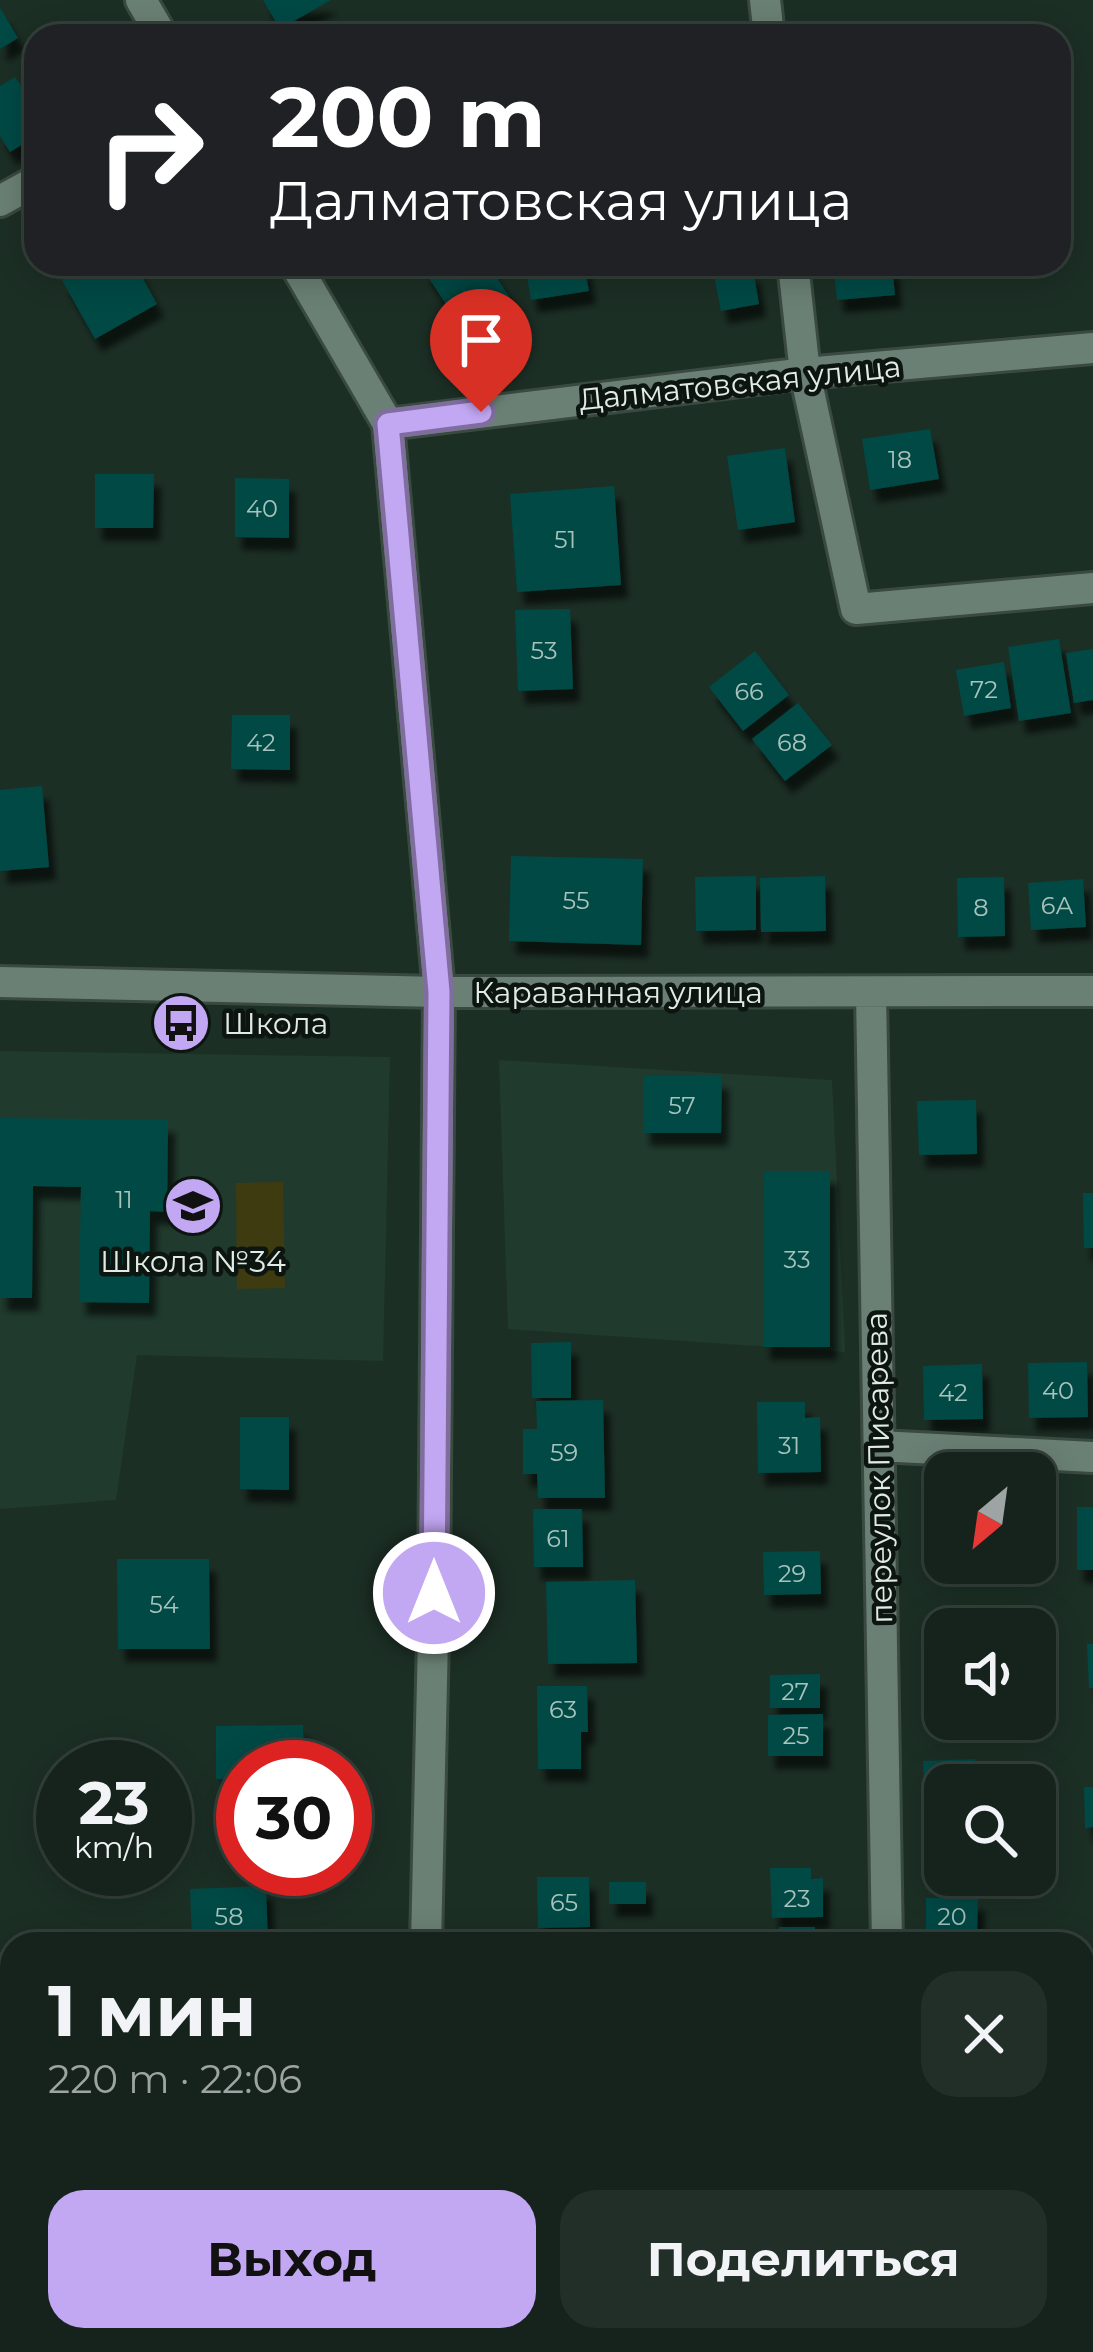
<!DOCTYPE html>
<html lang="ru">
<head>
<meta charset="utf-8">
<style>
	body { margin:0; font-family:Montserrat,sans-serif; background:#222f29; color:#f1f3f6; height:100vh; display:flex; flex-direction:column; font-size:45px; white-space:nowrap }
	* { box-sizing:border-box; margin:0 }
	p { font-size:39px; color:#9da4a3 }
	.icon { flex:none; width:66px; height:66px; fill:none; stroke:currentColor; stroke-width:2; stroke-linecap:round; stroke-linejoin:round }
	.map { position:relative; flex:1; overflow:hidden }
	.sheet { position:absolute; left:0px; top:1932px; width:1095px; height:420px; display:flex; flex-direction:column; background:#15231c; border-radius:36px 36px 0 0; box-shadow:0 6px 30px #0003,0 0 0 3px #34403b }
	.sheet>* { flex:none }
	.hud { position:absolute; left:24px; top:24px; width:1047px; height:252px; border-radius:36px; box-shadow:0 6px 30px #0003,0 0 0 3px #34403b; background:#202124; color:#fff; overflow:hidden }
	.needle { width:78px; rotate:209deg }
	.fabs { position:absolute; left:924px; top:1452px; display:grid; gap:24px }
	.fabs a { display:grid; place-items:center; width:132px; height:132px; border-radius:24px; background:#15231c; box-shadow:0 6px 30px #0003,0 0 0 3px #34403b; font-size:60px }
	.speed { position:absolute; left:36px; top:1740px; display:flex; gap:24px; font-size:60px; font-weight:700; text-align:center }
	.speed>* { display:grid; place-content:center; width:156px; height:156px; border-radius:50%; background:#15231c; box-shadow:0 6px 30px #0003,0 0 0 3px #34403b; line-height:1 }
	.speed small { font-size:30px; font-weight:400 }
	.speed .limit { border:18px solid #d22; background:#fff; color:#111 }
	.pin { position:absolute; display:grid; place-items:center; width:102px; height:102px; color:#fff; margin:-123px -51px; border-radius:50% 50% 50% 0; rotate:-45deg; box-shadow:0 0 12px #0007 }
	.pin .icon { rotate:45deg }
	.me { position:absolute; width:132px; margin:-66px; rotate:0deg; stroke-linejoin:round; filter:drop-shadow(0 0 9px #0008) }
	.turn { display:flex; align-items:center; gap:42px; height:252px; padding:0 48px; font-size:54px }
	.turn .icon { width:156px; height:156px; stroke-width:2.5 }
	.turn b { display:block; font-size:84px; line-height:102px }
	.round { display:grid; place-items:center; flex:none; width:126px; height:126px; border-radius:36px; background:#222f29 }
	.head { display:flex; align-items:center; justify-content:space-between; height:204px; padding:0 48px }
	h1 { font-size:72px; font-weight:700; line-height:90px }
	.button { display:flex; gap:24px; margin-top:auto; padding:24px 48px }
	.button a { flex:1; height:138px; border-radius:36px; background:#c2a7f2; color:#111; font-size:48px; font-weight:700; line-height:138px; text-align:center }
	.button a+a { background:#222f29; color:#f1f3f6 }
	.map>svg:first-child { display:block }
	.built { fill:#203a2d }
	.green { fill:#3f3b11 }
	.building { fill:#004945; filter:url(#shadow) }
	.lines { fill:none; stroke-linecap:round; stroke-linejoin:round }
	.minor-casing { stroke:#3a4a41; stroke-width:36 }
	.minor { stroke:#6b8074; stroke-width:30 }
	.route-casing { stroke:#7e6d9d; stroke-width:30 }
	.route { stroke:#c2a7f2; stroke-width:21 }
	.labels { text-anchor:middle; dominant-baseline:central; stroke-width:9; stroke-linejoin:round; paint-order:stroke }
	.number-label { font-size:24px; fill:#a8c2bc }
	.street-label { font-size:30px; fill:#e0ebe4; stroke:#0d1510 }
	.poi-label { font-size:30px; fill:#e0ebe4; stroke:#0d1510; text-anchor:start }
</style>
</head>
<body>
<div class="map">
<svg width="1093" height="2352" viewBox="0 0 1093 2352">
	<defs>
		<filter id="shadow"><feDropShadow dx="7" dy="13" stdDeviation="3" flood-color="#0009"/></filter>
	</defs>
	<rect width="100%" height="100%" fill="#1c2f25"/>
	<path class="built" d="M0,1051l390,6 -7,304 -246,-6 -21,145 -116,9z
		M499,1060l333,20 13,272 -337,-23z"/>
	<path class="green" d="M283,1182l2,106 -48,1 -1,-106z"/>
	<path class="building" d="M263,0h68l-51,29z
		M0,8l18,30 -18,11z
		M15,77l12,17 9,-5v47l-26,16 -10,-16v-50z
		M91,264h44l22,40 -62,35 -33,-59z
		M431,264h57l26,40 -48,31 -43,-66z
		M525,264h59l5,27 -58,9z
		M833,264h59l3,31 -58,5z
		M753,269l6,35 -38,7 -7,-36z
		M930,429l9,50 -69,11 -8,-51z
		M785,448l10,74 -57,8 -11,-74z
		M95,474h59l-1,54h-58z
		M235,478l54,1v59l-54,-1z
		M614,486l7,99 -104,7 -7,-98z
		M570,609l3,80 -55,2 -3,-81z
		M1059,639l12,74 -52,8 -11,-74z
		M1093,649v51l-19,3 -8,-50z
		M755,651l34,44 -46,36 -34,-44z
		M1004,662l7,46 -47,8 -8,-46z
		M798,703l34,42 -47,36 -33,-42z
		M232,715h58v55l-59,-1z
		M42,786l7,81 -49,4v-81z
		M511,856l132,3 -2,86 -132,-4z
		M756,876v54l-60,1 -1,-54z
		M825,876l1,55 -65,1 -1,-54z
		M1004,877l1,59 -47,1 -1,-59z
		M1083,879l3,48 -55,3 -3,-47z
		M643,1076h79l-1,57h-78z
		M976,1100l1,54 -58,1 -2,-54z
		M0,1118l168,2 -1,92 -17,-1 -1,92 -70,-1 2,-115 -48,-1 -1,112h-32z
		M764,1171h66v176h-67z
		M1083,1193h10v55h-9z
		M571,1342v56h-39l-1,-55z
		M1087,1362l1,55 -59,1 -1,-55z
		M982,1364l1,55 -59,1 -1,-54z
		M603,1400l2,98h-67l-1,-24h-14v-45h14l-1,-28z
		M757,1402h48v16l15,-1 1,55 -63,1z
		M240,1417h49v73l-49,-1z
		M1077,1507h16v63h-16z
		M533,1509h49l1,58h-49z
		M923,1511h22v53h-22z
		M820,1551l1,43 -57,1 -1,-43z
		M117,1559h92l1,90h-92z
		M635,1580l2,83 -89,1 -2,-82z
		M1087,1644h6v44h-4z
		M945,1666v40l-22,1 -2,-40z
		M820,1674v34h-50v-33z
		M537,1686h50l1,46h-7v37h-43z
		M823,1714v42h-55v-41z
		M303,1725l1,42h-61v12h-27v-53z
		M975,1759l1,26h-31v27l-20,1 -2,-52z
		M1084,1787h9v40l-8,1z
		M770,1868h41v11l12,-1v39l-51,1z
		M537,1877h52l1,50 -52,1z
		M609,1882h37v22h-37z
		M266,1886l2,58h-76l-2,-55z
		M926,1898h52l-1,37 -13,-1v10h-38z
		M779,1927h36v17h-36z
		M1083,2337h10v15h-10z
		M209,2340h79v7l-79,3z
		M774,2340h51v12h-51z
		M935,2340h53l1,12h-54z"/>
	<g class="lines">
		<defs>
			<path id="minor" d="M141,0l21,36
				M765,0l4,36
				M0,201l36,-20
				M295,264l93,160 51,568 -5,601 -8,351
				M793,264l12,109 51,236 237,-21
				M388,424l417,-51 288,-25
				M0,982l439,10 654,-1
				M871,992l16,952
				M879,1446l214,11
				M424,2340v12
				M893,2340l1,12"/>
		</defs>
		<use href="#minor" class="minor-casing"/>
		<use href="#minor" class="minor"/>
	</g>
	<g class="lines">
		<defs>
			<path id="route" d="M434,1593l5,-601 -51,-568 93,-12"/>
		</defs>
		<use href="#route" class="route-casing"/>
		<use href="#route" class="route"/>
	</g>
	<defs>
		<symbol id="bus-disc" viewBox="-11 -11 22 22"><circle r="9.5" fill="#c2a7f2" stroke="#0d1510"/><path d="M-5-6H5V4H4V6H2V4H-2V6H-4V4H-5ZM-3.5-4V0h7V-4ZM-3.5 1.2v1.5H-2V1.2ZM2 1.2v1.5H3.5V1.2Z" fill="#111"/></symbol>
		<symbol id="school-disc" viewBox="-11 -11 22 22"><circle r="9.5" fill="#c2a7f2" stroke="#0d1510"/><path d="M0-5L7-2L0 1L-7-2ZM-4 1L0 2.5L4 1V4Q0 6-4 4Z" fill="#111"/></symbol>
	</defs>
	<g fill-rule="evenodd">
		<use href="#bus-disc" x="148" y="990" width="66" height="66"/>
		<use href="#school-disc" x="160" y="1173" width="66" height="66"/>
	</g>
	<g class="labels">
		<g class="number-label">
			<text x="900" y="459">18</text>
			<text x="262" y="508">40</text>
			<text x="565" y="539">51</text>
			<text x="544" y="650">53</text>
			<text x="984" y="689">72</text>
			<text x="749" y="691">66</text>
			<text x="261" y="742">42</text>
			<text x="792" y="742">68</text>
			<text x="576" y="900">55</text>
			<text x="1057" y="905">6А</text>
			<text x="981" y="907">8</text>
			<text x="682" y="1105">57</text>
			<text x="124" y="1199">11</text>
			<text x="797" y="1259">33</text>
			<text x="1058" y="1390">40</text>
			<text x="953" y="1392">42</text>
			<text x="789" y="1445">31</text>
			<text x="564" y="1452">59</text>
			<text x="558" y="1538">61</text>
			<text x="792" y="1573">29</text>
			<text x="164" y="1604">54</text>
			<text x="795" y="1691">27</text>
			<text x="563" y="1709">63</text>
			<text x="796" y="1735">25</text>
			<text x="797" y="1898">23</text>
			<text x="564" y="1902">65</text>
			<text x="229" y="1916">58</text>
			<text x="952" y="1916">20</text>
		</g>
		<g class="street-label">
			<text transform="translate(740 383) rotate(-6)">Далматовская улица</text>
			<text x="618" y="992">Караванная улица</text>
			<text transform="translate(879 1468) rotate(-91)">переулок Писарева</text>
		</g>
		<g class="poi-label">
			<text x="223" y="1023">Школа</text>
			<text x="193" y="1261" text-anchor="middle">Школа №34</text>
		</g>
	</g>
</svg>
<div class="fabs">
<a><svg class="needle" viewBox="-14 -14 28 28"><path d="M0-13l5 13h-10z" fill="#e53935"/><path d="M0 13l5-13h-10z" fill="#9da4a3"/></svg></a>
<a><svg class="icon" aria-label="sound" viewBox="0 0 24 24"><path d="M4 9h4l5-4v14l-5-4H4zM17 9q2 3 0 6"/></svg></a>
<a><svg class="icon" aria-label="search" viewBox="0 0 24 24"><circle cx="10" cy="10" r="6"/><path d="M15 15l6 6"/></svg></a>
</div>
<div class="speed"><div>23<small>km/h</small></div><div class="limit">30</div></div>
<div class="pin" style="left:481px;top:412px;background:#d93025"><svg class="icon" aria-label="arrive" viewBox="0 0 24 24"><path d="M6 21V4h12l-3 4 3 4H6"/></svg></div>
<svg class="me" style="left:434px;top:1593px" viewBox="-20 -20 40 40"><circle r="17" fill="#c2a7f2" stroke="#fff" stroke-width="3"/><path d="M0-11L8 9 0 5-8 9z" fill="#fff"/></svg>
<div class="hud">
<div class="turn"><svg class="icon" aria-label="right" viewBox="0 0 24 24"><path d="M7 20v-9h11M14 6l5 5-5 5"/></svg><div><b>200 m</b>Далматовская улица</div></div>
</div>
<section class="sheet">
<div class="head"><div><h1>1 мин</h1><p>220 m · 22:06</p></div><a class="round"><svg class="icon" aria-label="close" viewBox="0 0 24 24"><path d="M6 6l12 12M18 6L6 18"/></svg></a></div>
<div class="button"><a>Выход</a><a>Поделиться</a></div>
</section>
</div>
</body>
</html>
